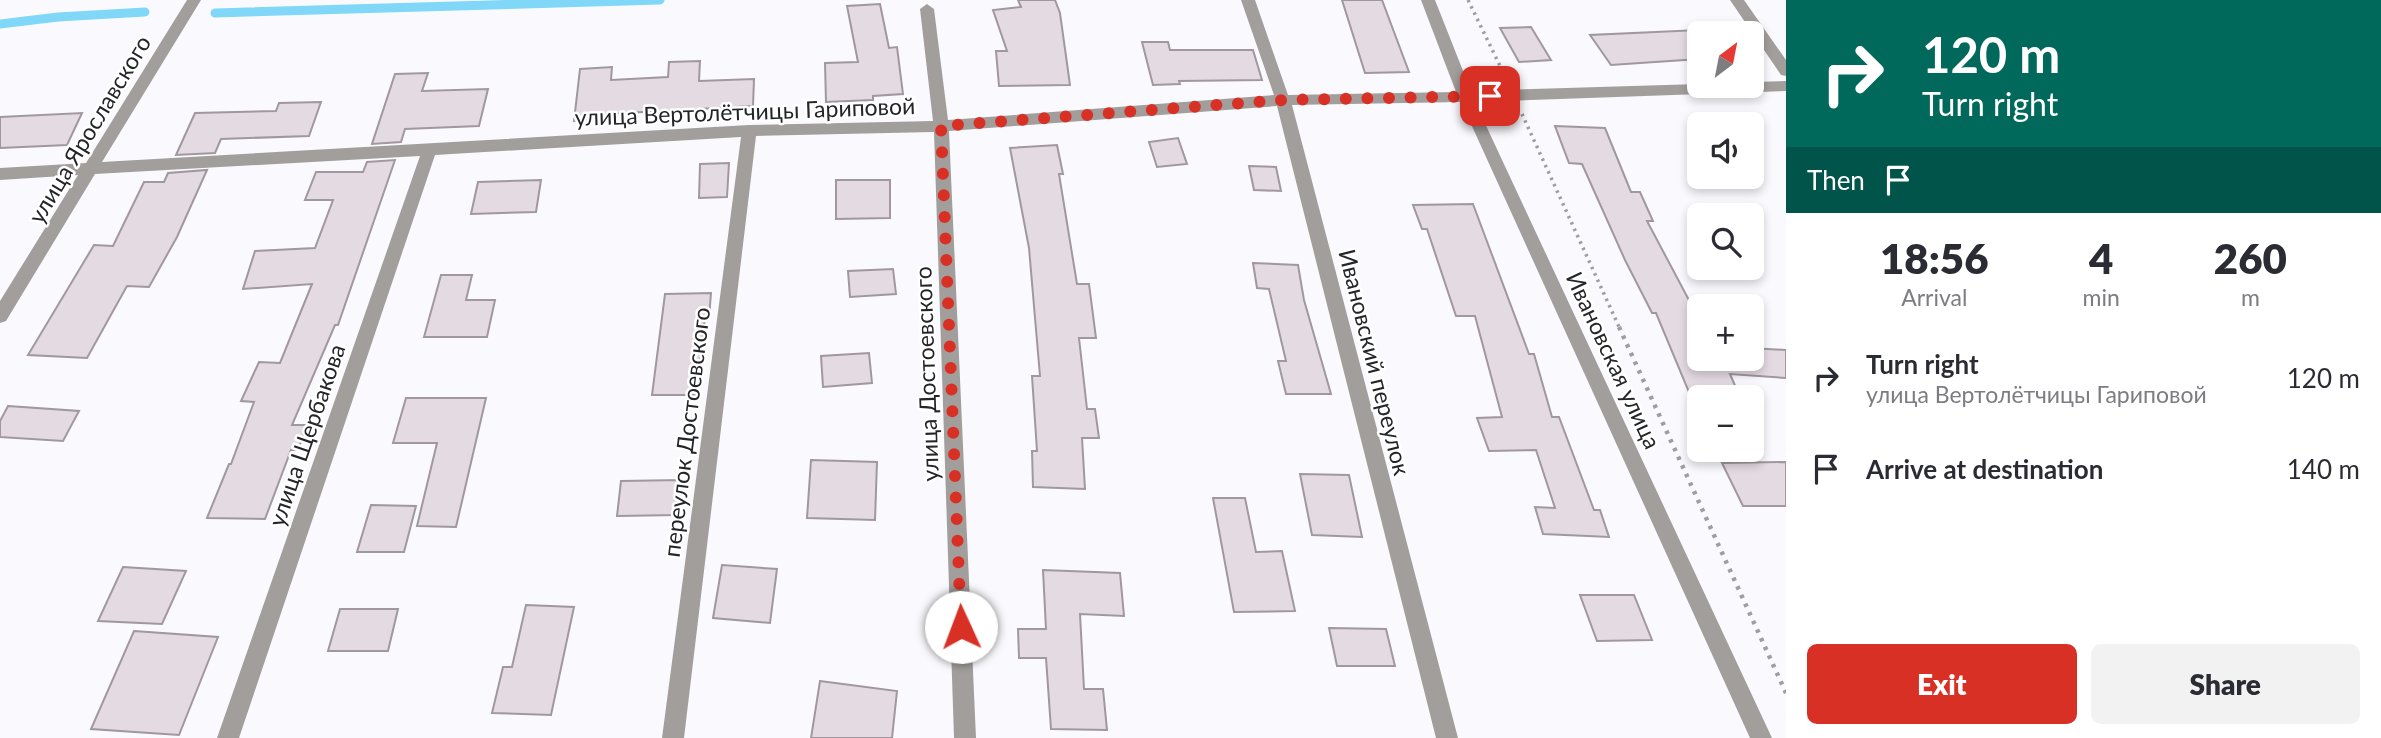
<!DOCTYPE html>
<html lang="en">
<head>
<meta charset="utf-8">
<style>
	body { margin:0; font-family:Lato,sans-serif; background:#f2f2f3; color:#2b2b33; height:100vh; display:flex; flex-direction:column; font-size:26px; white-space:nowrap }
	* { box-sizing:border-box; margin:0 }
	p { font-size:23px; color:#7c7c81 }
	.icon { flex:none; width:38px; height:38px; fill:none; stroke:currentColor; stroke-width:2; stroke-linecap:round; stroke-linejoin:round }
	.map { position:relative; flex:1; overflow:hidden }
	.details { display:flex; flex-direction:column; background:#fff; width:595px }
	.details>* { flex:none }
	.top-card { background:#00695c; color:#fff; overflow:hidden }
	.needle { width:46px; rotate:32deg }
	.fabs { position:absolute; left:1687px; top:21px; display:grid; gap:14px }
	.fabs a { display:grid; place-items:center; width:77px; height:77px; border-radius:10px; background:#fff; box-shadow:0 4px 10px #0003; font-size:35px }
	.pin { position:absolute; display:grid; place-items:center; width:60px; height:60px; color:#fff; margin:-30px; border-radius:14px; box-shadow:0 4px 10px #0006 }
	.me { position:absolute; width:77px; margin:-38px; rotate:358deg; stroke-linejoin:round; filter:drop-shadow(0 0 5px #0008) }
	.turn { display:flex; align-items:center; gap:24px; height:147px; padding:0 21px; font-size:32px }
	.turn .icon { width:91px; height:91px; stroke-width:2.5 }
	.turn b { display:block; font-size:49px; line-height:60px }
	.then { display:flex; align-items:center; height:66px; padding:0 21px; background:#0003; gap:14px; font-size:26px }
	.eta { display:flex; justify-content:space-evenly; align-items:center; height:119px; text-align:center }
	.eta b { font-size:42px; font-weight:800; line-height:49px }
	.button { display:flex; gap:14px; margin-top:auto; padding:14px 21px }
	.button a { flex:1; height:80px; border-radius:10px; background:#d93025; color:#fff; font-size:28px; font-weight:800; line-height:80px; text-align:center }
	.button a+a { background:#f2f2f3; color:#2b2b33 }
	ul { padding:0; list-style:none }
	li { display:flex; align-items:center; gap:21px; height:91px; padding:0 21px }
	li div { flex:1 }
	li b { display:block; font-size:26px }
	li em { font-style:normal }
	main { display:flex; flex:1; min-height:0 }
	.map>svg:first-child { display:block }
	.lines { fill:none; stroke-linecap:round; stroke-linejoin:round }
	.stream { stroke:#81d7f7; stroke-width:9 }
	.building { fill:#e4dbe2; stroke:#a0989e; stroke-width:2 }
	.path-far1 { stroke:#9d9ea1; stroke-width:3.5; stroke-dasharray:2.5 4.5; stroke-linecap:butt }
	.path { stroke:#9d9ea1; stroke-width:4.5; stroke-dasharray:3.5 6; stroke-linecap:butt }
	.street { fill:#a29e9c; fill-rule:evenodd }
	.route { stroke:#d93025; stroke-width:12; stroke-dasharray:0 21.6 }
	.labels { text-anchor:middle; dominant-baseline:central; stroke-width:5; stroke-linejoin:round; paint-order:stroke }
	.street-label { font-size:23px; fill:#242528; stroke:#fff }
</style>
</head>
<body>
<main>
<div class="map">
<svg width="1786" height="738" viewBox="0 0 1786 738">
	<rect width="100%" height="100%" fill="#fafafe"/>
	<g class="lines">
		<path class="stream" d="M215,13l445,-13
			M0,24l58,-7 87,-5"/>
	</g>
	<path class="building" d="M1018,0h37l5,13 10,72 -71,1 -3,-35h11l-14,-41 28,-3z
		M1342,0h40l27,72 -44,1z
		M880,4l9,44 8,-1 6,47 -30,2v4l-47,2 -1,-39 33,-1 -11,-56z
		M1531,27l20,33 -32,2 -19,-34z
		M1699,30v29l-88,6 -21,-30z
		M1142,42h26l2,8h83l9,30 -83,1 1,3 -27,1z
		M700,61l-1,20 55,-2 -1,27 -146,8v5l-33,2 6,-52 32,-2 -1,13 57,-3 1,-15z
		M428,73l-6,18 66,-2 -9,37 -74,3 -4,13 -29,2 23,-70z
		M321,102l-12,34 -88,3 -6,14 -39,2 19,-42 81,-2 3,-8z
		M82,113l-15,32 -67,3v-31z
		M1555,126l50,2 26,64h9l13,29h-6l52,98v40h53v-11l34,2v28l-56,-4 10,23h-49l-35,-84h-4l-27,-53 -43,-96 -13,-1z
		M1178,138l9,26 -30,3 -8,-25z
		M1057,145l6,29h-4l18,110h12l7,54h-17l8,71h8l4,29h-17l3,51 -52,-2 -1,-36h5l-5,-75h8l-11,-128 -19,-100z
		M395,160l-57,165h-3l-43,100h15l-9,25h-7l-26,69 -58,-1 22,-54h2l23,-62 -13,-1 18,-39 21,1 32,-79 -69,5 12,-38 60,-3 18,-48h-28l11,-28h47l4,-10z
		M729,163l-2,34 -28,1 1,-34z
		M1249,166l27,1 5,24 -27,-1z
		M207,170l-30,67 -28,50 -22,-1 -40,72 -59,-3 66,-110 19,1 31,-64h20l4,-9z
		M541,180l-5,32 -65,2 7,-32z
		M836,180h54v38l-54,1z
		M1473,204l56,150h5l18,63h7l35,93h6l9,27 -66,-3 -8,-27 20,1 -19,-58 -47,1 -12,-33 25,-1 -27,-101h-19l-29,-87h-5l-9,-24z
		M1253,263l45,2 6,35 27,94h-45l-8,-33h8l-17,-72 -12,-1z
		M893,269l3,25 -46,3 -2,-26z
		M441,275h31l-6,25h29l-8,37h-63z
		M711,293l-2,25h-4l-9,77h-44l13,-101z
		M869,353l3,30 -49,4 -2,-31z
		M406,398h80l-30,129 -39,-1 20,-83h-44z
		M8,406l71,5 -16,30 -63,-4v-16z
		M811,460l66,2 -2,58 -68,-2z
		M1786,462v44h-43l-21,-43z
		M1300,474l49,1 13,62 -50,-2z
		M682,480l-4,35 -61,1 4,-35z
		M1213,498h32l11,54 26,-1 13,60 -61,1z
		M371,505l45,1 -12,46h-47z
		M722,565l55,4 -7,54 -57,-5z
		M123,567l63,4 -24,53 -64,-3z
		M1043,570l77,3 4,43 -44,-2 4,75h19l4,41 -56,-1 -5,-71h-27l-1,-29h28z
		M1580,595h54l18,45 -55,1z
		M526,605l48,2 -23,108 -59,-2 11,-46h9z
		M340,609h58l-10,42h-60z
		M1329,628l57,1 9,37h-58z
		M134,631l84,6 -39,98 -88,-6z
		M820,681l77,10 -5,47h-81z"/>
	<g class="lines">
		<path class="path-far1" d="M1468,0l36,74
			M1522,114l98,215"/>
		<path class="path" d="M1619,327l167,366"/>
		<path class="street" d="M187,0h14l-99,162 647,-37 184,-4 -13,-112 7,-5 7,5 14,111 326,-25 -33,-95h14l33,95 168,-3 -35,-92h14l36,91 228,-7 53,2v-4l34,-1v10l-311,11 297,636h-22l-289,-636 -169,3 166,633h-22l-159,-632 -328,25 27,607h-22l-20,-606 -178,4 -72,602h-22l79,-601 -306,18 -196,583h-22l203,-582 -325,18 -89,147 -6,2v-22l78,-126 -78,5v-12l86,-5z
			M1730,0h14l42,60v16l-5,-1z"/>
	</g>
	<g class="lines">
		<path class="route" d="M961,627l-20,-501 342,-26 207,-4"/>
	</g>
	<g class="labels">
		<g class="street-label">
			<text transform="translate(745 111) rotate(-2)">улица Вертолётчицы Гариповой</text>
			<text transform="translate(89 129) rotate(-59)">улица Ярославского</text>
			<text transform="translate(1614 360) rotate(65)">Ивановская улица</text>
			<text transform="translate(1375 362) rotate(76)">Ивановский переулок</text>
			<text transform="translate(926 374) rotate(-92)">улица Достоевского</text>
			<text transform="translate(686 432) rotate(-83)">переулок Достоевского</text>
			<text transform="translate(306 435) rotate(-71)">улица Щербакова</text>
		</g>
	</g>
</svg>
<div class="fabs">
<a><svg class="needle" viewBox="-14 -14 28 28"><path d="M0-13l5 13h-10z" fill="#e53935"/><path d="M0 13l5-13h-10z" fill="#7c7c81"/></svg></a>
<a><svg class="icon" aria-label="sound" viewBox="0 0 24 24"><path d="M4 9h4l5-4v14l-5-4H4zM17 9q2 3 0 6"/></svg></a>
<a><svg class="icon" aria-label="search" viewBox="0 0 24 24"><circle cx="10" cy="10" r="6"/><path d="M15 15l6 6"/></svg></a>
<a>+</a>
<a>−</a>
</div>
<div class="pin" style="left:1490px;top:96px;background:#d93025"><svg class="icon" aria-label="arrive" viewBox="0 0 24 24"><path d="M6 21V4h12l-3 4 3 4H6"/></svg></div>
<svg class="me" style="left:961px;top:627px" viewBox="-20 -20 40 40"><circle r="19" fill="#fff"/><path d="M0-13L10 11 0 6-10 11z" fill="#d93025"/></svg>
</div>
<section class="details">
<div class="top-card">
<div class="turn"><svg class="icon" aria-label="right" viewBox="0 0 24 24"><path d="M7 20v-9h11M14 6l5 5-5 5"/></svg><div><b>120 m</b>Turn right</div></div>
<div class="then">Then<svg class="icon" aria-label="arrive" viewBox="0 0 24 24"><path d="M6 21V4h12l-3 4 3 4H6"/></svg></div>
</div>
<div class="eta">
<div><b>18:56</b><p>Arrival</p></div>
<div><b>4</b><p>min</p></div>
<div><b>260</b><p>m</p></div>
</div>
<ul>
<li><svg class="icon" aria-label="right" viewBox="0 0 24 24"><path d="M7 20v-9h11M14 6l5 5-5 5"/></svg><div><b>Turn right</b><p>улица Вертолётчицы Гариповой</p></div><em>120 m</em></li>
<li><svg class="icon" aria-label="arrive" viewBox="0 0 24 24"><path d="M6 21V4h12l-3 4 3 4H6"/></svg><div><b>Arrive at destination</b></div><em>140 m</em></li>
</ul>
<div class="button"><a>Exit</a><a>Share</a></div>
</section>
</main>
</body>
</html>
